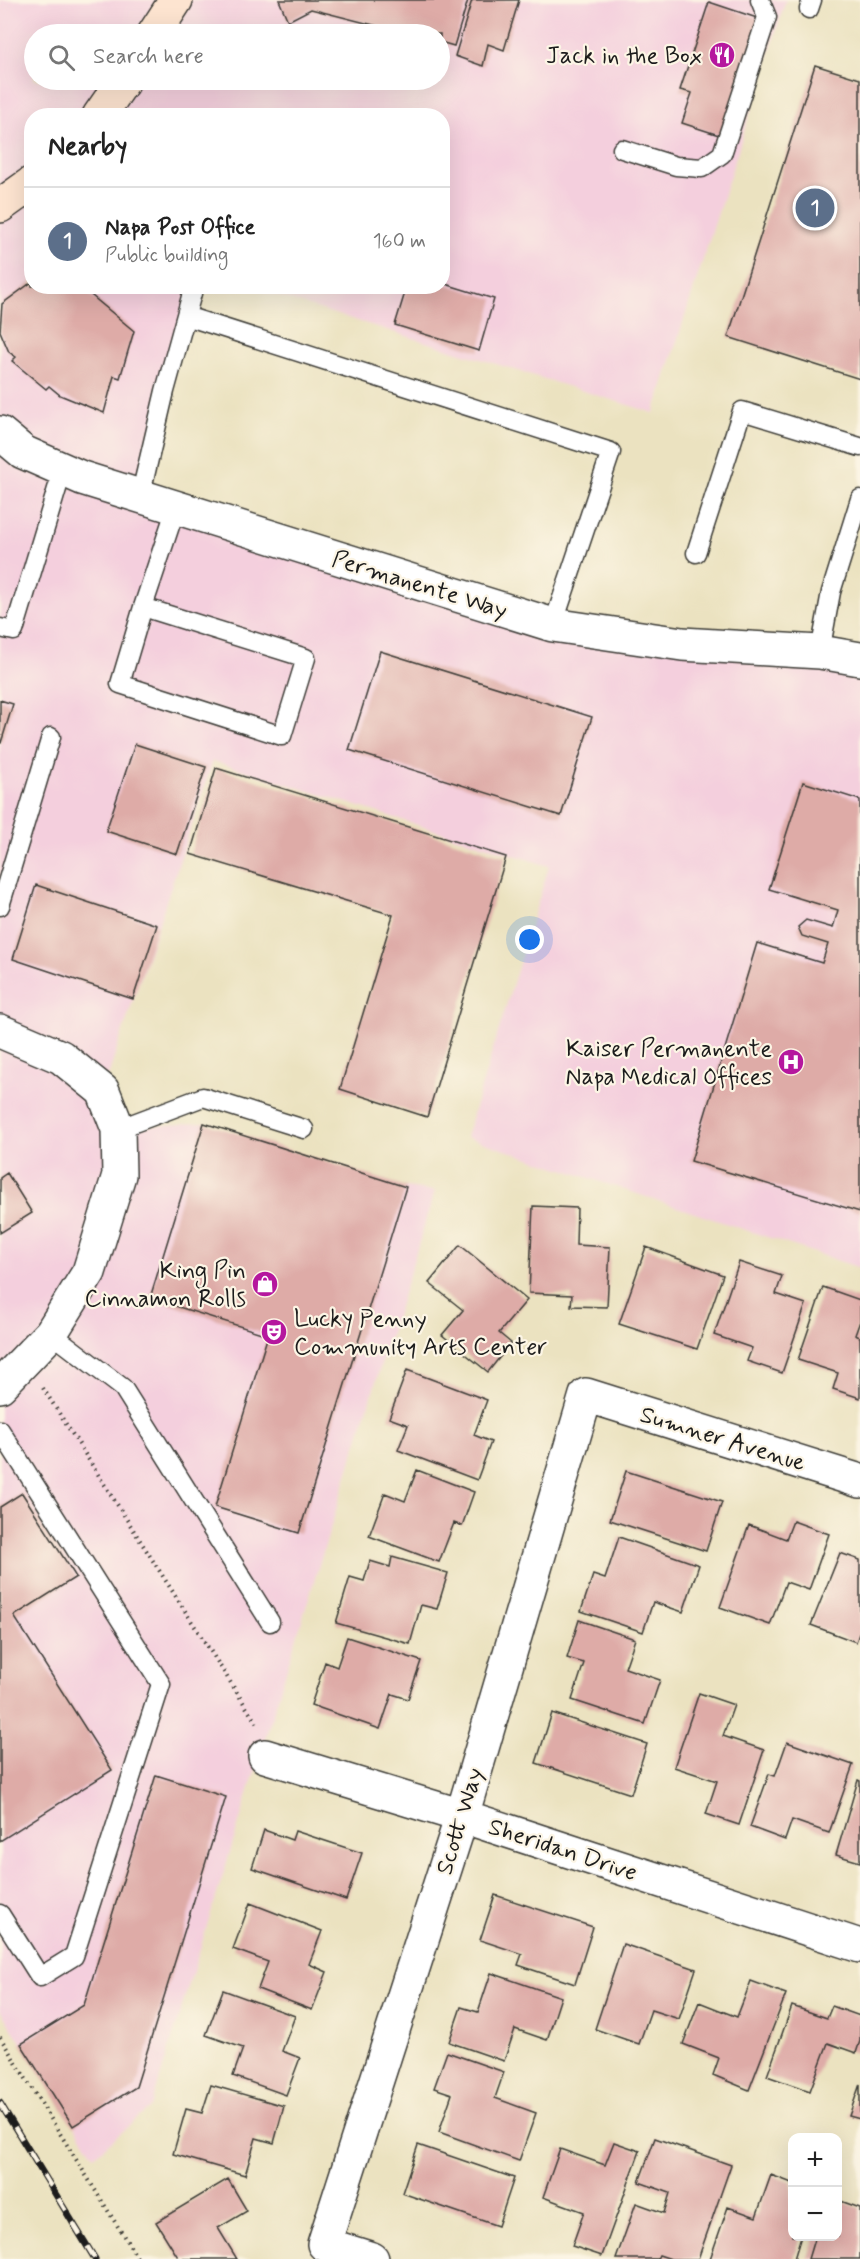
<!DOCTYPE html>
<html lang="en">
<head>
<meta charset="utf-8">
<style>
	:root { --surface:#fff; --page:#f6f6f6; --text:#222; --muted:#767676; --line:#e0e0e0; --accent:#0f766e }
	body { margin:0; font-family:Mynerve,sans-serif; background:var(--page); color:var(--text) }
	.controls { position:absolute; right:18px; bottom:18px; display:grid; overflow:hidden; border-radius:12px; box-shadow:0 6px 24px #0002 }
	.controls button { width:54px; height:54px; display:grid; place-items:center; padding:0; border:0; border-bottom:2px solid var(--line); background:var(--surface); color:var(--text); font:30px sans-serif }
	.you { position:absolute; left:530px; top:940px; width:21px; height:21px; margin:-15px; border:4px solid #fff; border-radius:50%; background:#1a73e8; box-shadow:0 0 0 9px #1a73e833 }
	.badge { display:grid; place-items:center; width:39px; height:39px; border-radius:50%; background:var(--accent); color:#fff; font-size:20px; font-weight:700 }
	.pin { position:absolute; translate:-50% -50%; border:3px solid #fff; box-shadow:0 2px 6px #0006 }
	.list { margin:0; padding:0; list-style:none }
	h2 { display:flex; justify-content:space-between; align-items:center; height:78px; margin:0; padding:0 24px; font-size:26px }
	h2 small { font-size:20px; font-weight:400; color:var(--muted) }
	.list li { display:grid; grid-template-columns:39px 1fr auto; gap:18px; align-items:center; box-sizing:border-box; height:108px; padding:0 24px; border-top:2px solid var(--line) }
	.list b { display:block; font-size:22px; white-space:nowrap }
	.list p { margin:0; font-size:20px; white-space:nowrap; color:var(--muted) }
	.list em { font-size:20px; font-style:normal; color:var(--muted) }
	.icon { flex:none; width:33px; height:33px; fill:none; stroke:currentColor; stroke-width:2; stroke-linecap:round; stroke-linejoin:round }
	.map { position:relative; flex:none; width:860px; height:2259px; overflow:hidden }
	.search { position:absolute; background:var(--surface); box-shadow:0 6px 24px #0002; left:24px; top:24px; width:426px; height:66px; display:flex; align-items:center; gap:15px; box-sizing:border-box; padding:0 21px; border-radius:33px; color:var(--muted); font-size:22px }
	.panel { position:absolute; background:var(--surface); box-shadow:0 6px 24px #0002; left:24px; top:108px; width:426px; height:186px; border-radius:24px }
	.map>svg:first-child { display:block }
</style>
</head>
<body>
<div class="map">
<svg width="860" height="2259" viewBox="0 0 860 2259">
	<rect width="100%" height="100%" fill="#fcf5e5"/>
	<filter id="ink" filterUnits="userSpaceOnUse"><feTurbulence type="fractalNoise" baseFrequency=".0167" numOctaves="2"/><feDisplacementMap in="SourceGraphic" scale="12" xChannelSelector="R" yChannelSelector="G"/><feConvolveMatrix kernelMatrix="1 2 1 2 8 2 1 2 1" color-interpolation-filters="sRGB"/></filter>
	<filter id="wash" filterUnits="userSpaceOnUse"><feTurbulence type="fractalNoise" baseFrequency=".008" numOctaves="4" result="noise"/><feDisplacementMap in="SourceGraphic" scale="24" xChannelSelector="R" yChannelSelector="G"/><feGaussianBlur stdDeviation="1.35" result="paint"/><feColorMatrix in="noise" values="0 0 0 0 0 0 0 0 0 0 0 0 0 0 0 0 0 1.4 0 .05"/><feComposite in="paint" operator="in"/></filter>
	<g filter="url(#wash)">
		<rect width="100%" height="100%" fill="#ebe2c0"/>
		<path fill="#f4cfdd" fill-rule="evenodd" d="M 0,0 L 786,0 L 654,413 L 248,287 L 442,286 L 442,116 L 32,116 L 32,286 L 194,287 L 140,496 L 553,625 L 860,659 L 860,1268 L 466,1137 L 549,866 L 213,761 L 103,1091 L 117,1128 L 204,1123 L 406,1187 L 435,1191 L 151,2107 L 94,2156 L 0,2010 ZM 34,34 L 440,34 L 440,80 L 34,80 Z"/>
		<g id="blocks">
			<path fill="#deaba7" d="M 279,0 L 468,0 L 454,46 L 440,42 L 440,34 L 409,34 L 311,9 L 288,21 Z
				M 472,0 L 519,0 L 504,50 L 488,44 L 483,66 L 455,56 Z
				M 709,2 L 763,20 L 725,137 L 682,123 L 692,93 L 680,90 Z
				M 815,65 L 860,79 L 860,379 L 728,337 Z
				M 32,282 L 32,286 L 80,286 L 134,331 L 120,378 L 114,376 L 104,413 L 60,395 L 49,386 L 46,389 L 12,361 L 16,357 L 9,352 L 0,331 L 2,304 Z
				M 442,283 L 494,299 L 479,351 L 395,325 L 407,286 L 442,286 Z
				M 380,651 L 592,717 L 561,816 L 349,750 Z
				M 0,700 L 13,704 L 1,743 L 0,743 Z
				M 135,744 L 206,767 L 177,854 L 106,831 Z
				M 216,768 L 506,857 L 427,1117 L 340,1089 L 393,915 L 190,854 Z
				M 803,782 L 860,800 L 860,1212 L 691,1161 L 757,943 L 822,963 L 828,944 L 802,936 L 798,927 L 806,920 L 833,928 L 838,910 L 769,889 Z
				M 36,885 L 157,925 L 133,999 L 13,959 Z
				M 204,1123 L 406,1187 L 299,1533 L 215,1507 L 268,1335 L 150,1298 Z
				M 7,1173 L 32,1213 L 0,1233 L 0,1178 Z
				M 533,1206 L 577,1208 L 576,1245 L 610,1247 L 607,1307 L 571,1306 L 572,1295 L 529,1293 Z
				M 460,1245 L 527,1300 L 499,1333 L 511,1343 L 488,1372 L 442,1335 L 463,1310 L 429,1283 Z
				M 646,1247 L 723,1275 L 697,1349 L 619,1324 Z
				M 739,1262 L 782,1276 L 776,1294 L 806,1304 L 782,1373 L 747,1361 L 752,1348 L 714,1335 Z
				M 823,1287 L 860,1300 L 860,1321 L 855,1335 L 860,1337 L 860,1398 L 833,1389 L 838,1373 L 798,1360 Z
				M 407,1370 L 487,1400 L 474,1435 L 491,1442 L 477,1480 L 398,1450 L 408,1425 L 389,1418 Z
				M 417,1470 L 474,1492 L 462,1526 L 454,1523 L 439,1562 L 369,1536 L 385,1493 L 405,1501 Z
				M 626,1471 L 722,1502 L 706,1551 L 610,1520 Z
				M 22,1493 L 76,1577 L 14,1616 L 112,1770 L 0,1841 L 0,1507 Z
				M 793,1521 L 829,1534 L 809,1590 L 786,1582 L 770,1625 L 720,1607 L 749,1525 L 786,1539 Z
				M 619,1537 L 699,1565 L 683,1612 L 653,1602 L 643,1632 L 581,1611 L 593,1575 L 605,1579 Z
				M 840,1553 L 860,1560 L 860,1631 L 856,1642 L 811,1625 Z
				M 392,1557 L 448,1573 L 437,1609 L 421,1605 L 410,1644 L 336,1623 L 350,1577 L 364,1581 L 370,1561 L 390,1567 Z
				M 579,1620 L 635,1639 L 625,1668 L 660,1680 L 645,1724 L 572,1700 L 584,1663 L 567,1658 Z
				M 347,1637 L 421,1661 L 408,1699 L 392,1694 L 380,1729 L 311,1705 L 325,1662 L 337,1667 Z
				M 699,1693 L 734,1705 L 723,1736 L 764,1750 L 739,1825 L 706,1814 L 717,1781 L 674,1767 Z
				M 552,1713 L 647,1744 L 631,1794 L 536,1763 Z
				M 787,1742 L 853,1765 L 829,1833 L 792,1820 L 785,1840 L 750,1827 L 769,1774 L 775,1776 Z
				M 156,1775 L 226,1797 L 136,2087 L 73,2126 L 21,2044 L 84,2005 Z
				M 858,1780 L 860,1781 L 860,1862 L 836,1855 Z
				M 264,1830 L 292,1840 L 295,1831 L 362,1853 L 346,1900 L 252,1868 Z
				M 495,1895 L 593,1927 L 575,1984 L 518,1965 L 522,1954 L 480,1940 Z
				M 250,1903 L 322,1931 L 309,1964 L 327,1972 L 312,2010 L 258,1989 L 268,1962 L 233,1949 Z
				M 623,1944 L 696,1969 L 679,2019 L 651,2010 L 639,2044 L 595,2029 Z
				M 491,1973 L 561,1997 L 547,2040 L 515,2029 L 504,2061 L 449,2042 L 461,2007 L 478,2012 Z
				M 751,1981 L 786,1994 L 749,2090 L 713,2075 L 719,2058 L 683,2044 L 699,2002 L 737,2017 Z
				M 223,1990 L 295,2016 L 282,2051 L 300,2058 L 286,2095 L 233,2076 L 243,2048 L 206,2035 Z
				M 792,2006 L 827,2018 L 832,2006 L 860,2016 L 860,2041 L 856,2053 L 828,2043 L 810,2091 L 767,2076 Z
				M 447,2052 L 504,2072 L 495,2098 L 536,2113 L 519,2161 L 439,2132 L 452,2094 L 434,2088 Z
				M 860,2084 L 860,2119 L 849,2116 Z
				M 211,2085 L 284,2106 L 274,2143 L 256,2138 L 245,2175 L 173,2154 L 186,2109 L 202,2113 Z
				M 655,2138 L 731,2165 L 698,2259 L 671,2259 L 659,2255 L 657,2259 L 616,2259 L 636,2203 L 664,2213 L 670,2193 L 639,2182 Z
				M 614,2142 L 640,2151 L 602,2256 L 572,2246 L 584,2212 L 543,2197 L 560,2149 L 605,2165 Z
				M 418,2145 L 514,2178 L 498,2226 L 402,2193 Z
				M 771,2175 L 792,2183 L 792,2236 L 801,2236 L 794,2259 L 710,2259 L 728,2207 L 756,2217 Z
				M 228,2179 L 247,2211 L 218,2228 L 237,2259 L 179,2259 L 156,2222 Z
				M 838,2200 L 860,2208 L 860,2259 L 808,2259 L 815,2236 L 838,2236 Z"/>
		</g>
	</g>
	<g filter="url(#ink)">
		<use href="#blocks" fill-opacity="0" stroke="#3b3a35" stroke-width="1.5"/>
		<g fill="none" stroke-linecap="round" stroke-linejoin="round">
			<defs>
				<path id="lane" d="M 809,9 L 812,0
					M 622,149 L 676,166 L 702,168 L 722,154 L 767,17 L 760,0
					M 186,316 L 611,452 L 553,625
					M 140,497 L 165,391 L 194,286
					M 696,553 L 742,411 L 860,447
					M 143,607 L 120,684 L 282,736 L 306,658 L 143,607 L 176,508
					M 0,628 L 14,631 L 63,469
					M 820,652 L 831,592 L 860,499
					M 0,906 L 51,737
					M 118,1129 L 203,1097 L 304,1129
					M 51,1333 L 123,1388 L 270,1622
					M 0,1430 L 161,1684 L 74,1956 L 40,1977 L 0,1914"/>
				<path id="street" d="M 0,433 L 23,452 L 82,478 L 553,625 L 682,644 L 820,652 L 860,659
					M 0,1031 L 61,1057 L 103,1091 L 118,1129 L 119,1175 L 89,1272 L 51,1333 L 0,1386
					M 265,1756 L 462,1816 L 860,1946
					M 372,2259 L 324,2244 L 462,1816 L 586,1395 L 860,1481"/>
				<path id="secondary" d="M 154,34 L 176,0
					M 99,116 L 124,80
					M 0,206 L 32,183"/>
			</defs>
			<use href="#lane" stroke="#3b3a35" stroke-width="21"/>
			<use href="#street" stroke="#3b3a35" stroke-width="36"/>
			<use href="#secondary" stroke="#3b3a35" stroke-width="36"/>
			<path stroke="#3b3a35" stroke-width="4" stroke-dasharray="1.5 4.5" stroke-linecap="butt" d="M 43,1388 L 257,1724
				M 0,2037 L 138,2259"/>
			<use href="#lane" stroke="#fff" stroke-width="18"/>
			<use href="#street" stroke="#fff" stroke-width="33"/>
			<use href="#secondary" stroke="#fde4d0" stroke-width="33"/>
			<defs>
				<path id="rail" d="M 0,2103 L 95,2259"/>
			</defs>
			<use href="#rail" stroke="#1c1c1c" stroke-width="7"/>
			<use href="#rail" stroke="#fcf5e5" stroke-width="4.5" stroke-dasharray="14" stroke-linecap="butt"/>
		</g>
	</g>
	<defs>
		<symbol id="restaurant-disc" viewBox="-11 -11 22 22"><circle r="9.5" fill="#b5179e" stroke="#fcf5e5"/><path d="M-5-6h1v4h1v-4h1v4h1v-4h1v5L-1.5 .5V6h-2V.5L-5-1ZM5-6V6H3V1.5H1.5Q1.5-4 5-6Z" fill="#fff"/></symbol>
		<symbol id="hospital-disc" viewBox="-11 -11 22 22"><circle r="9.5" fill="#b5179e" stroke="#fcf5e5"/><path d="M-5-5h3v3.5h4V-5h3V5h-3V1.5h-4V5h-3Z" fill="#fff"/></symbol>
		<symbol id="shop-disc" viewBox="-11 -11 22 22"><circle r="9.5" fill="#b5179e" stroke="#fcf5e5"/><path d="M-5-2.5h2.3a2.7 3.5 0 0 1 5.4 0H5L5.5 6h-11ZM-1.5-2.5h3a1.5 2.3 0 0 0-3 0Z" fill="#fff"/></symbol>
		<symbol id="theatre-disc" viewBox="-11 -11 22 22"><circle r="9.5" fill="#b5179e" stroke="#fcf5e5"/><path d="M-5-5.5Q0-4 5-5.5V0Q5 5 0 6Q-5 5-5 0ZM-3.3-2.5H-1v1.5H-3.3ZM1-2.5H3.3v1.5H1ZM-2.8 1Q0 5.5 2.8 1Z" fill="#fff"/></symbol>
	</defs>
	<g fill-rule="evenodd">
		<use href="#restaurant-disc" x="707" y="40" width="30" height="30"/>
		<use href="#hospital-disc" x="776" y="1047" width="30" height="30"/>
		<use href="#shop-disc" x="250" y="1269" width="30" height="30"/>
		<use href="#theatre-disc" x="259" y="1317" width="30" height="30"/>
	</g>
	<g text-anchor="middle" stroke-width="4.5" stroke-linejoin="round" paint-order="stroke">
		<g font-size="24" fill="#1c1c1c" stroke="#fcf5e5" text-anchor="end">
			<text x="702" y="63">Jack in the Box</text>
			<text x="772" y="1056">Kaiser Permanente<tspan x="772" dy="28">Napa Medical Offices</tspan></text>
			<text x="246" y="1278">King Pin<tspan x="246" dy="28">Cinnamon Rolls</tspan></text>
			<text x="294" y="1326" text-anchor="start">Lucky Penny<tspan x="294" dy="28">Community Arts Center</tspan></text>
		</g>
		<g font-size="24" fill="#1c1c1c" stroke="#fcf5e5">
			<text transform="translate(420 584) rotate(17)" y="8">Permanente Way</text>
			<text transform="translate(723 1438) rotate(17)" y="8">Sumner Avenue</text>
			<text transform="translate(459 1821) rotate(-73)" y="8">Scott Way</text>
			<text transform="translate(563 1849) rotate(18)" y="8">Sheridan Drive</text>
		</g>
	</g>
</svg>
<div class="controls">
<button>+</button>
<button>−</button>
</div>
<div class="you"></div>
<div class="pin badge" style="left:815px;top:208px;background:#5c6f8a">1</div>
<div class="search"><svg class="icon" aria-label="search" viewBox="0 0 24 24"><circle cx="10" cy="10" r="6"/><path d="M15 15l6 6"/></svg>Search here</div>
<section class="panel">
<h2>Nearby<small></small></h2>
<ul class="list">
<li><span class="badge" style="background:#5c6f8a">1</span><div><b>Napa Post Office</b><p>Public building</p></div><em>160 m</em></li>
</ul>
</section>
</div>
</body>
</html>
